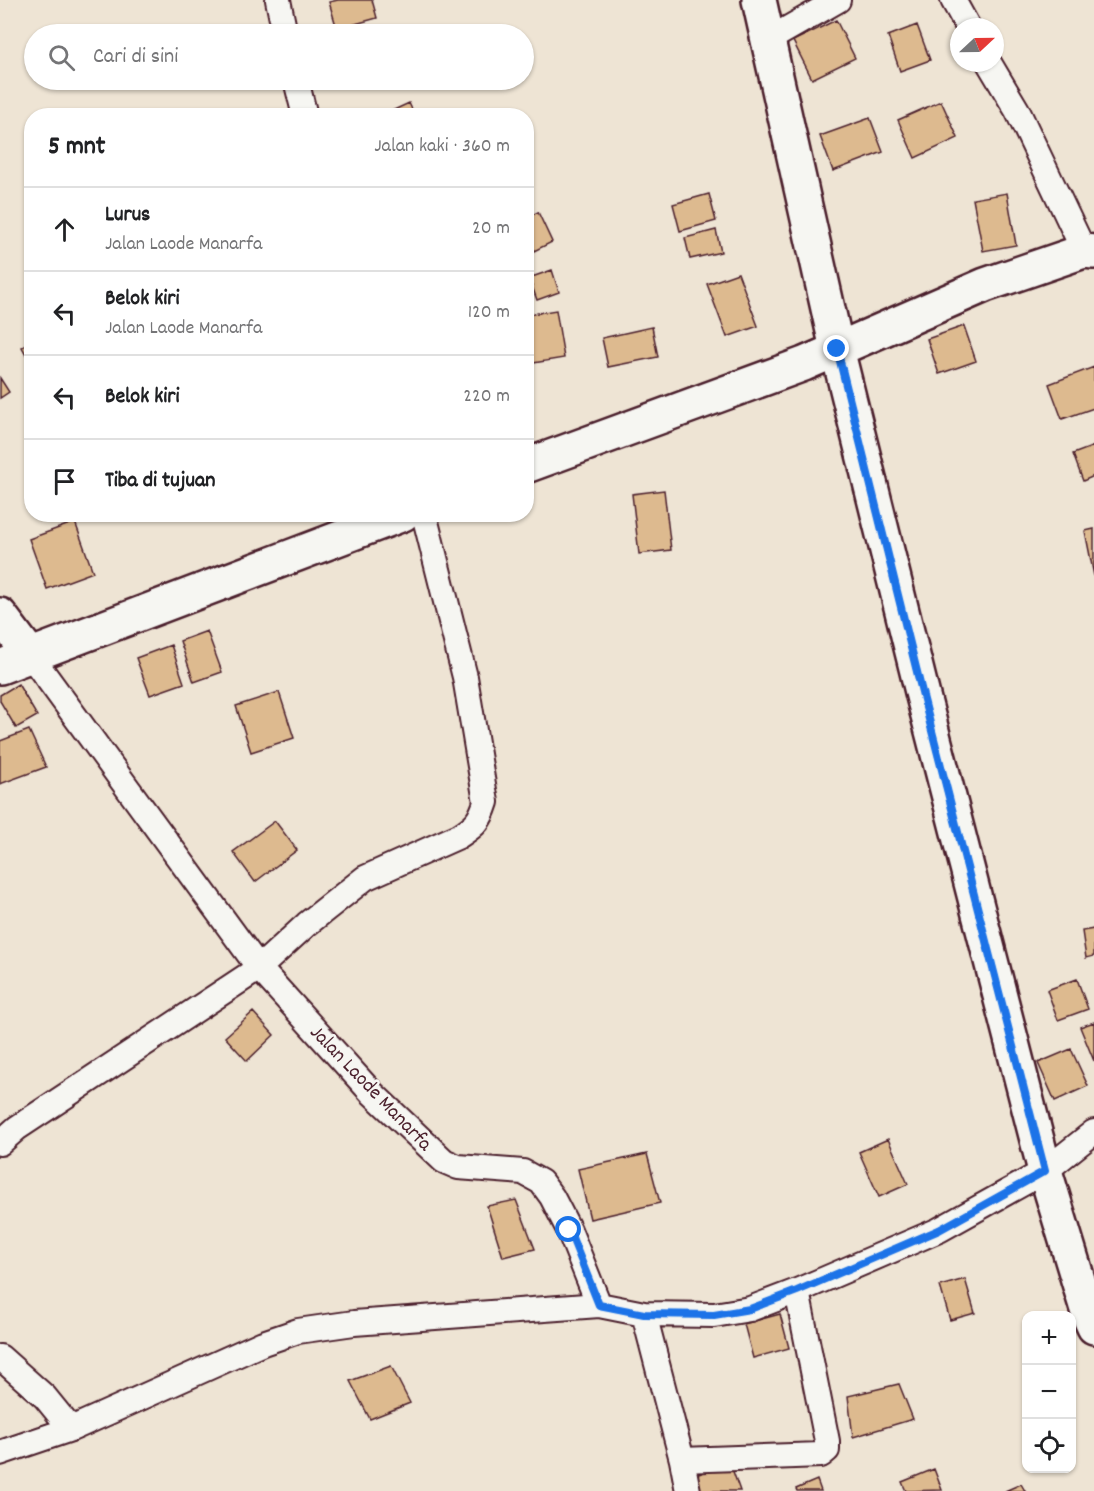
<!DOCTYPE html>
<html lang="id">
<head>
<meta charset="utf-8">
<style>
	:root { --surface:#fff; --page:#f6f6f6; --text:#202124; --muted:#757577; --line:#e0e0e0 }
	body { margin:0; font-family:Dekko,sans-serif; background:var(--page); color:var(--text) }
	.controls { position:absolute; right:18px; bottom:18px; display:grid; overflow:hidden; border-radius:12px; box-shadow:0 2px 4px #0004 }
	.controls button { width:54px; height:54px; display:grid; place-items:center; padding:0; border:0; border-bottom:2px solid var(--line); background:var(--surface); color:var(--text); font:30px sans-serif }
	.compass { position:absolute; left:950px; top:18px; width:54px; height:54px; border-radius:50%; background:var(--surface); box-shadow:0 2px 4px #0004; rotate:68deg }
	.stop { position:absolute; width:18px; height:18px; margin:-14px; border:4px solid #1a73e8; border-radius:50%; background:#fff }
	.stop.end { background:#1a73e8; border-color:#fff; box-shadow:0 2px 6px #0008 }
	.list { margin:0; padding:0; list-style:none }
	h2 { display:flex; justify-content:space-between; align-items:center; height:78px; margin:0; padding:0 24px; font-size:26px }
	h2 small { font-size:20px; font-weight:400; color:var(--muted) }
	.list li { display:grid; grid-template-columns:39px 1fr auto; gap:18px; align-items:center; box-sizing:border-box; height:84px; padding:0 24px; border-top:2px solid var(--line) }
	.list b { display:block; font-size:22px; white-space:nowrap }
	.list p { margin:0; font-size:20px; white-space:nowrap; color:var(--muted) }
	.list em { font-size:20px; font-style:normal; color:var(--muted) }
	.icon { flex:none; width:33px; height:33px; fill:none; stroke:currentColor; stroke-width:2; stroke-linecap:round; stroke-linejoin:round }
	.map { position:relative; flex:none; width:1094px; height:1491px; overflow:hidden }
	.search { position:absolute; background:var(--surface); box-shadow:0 2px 4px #0004; left:24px; top:24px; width:510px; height:66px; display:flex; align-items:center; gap:15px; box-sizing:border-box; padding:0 21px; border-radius:33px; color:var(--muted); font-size:22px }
	.panel { position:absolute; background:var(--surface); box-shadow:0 2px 4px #0004; left:24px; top:108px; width:510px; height:414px; border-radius:24px }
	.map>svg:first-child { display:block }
</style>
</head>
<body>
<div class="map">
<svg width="1094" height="1491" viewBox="0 0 1094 1491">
	<rect width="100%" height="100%" fill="#eee4d4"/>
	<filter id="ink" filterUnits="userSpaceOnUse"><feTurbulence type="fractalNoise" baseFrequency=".0167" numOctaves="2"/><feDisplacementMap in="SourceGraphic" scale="12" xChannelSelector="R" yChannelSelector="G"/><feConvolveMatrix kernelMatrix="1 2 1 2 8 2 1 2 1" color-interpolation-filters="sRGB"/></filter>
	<g filter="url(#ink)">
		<path fill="#ddba8f" stroke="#4a1f2b" stroke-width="1.5" d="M 338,0 L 372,0 L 377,18 L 337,29 L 329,2 Z
			M 836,20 L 855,58 L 812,79 L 793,41 Z
			M 917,25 L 930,60 L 900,71 L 888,36 Z
			M 941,101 L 958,138 L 915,158 L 898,120 Z
			M 409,103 L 415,116 L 381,116 Z
			M 870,118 L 883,152 L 833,171 L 820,136 Z
			M 1007,193 L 1016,245 L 983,251 L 973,199 Z
			M 709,194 L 716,221 L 680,231 L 673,204 Z
			M 538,212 L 552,242 L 526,255 L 526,218 Z
			M 716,230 L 721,252 L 690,259 L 685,238 Z
			M 552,270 L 559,292 L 537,300 L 529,278 Z
			M 738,273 L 758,326 L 727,337 L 707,284 Z
			M 556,310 L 564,358 L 527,364 L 526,315 Z
			M 964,326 L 976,361 L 939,374 L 927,339 Z
			M 652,327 L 658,357 L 608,367 L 602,338 Z
			M 32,342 L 32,365 L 22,347 Z
			M 1094,367 L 1094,408 L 1062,419 L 1049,384 Z
			M 0,378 L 9,392 L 0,398 Z
			M 1094,446 L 1094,476 L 1083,481 L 1073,454 Z
			M 664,490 L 671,550 L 639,554 L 632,494 Z
			M 75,522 L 93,572 L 47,589 L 29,539 Z
			M 1094,529 L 1094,576 L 1085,531 Z
			M 207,631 L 222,672 L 194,682 L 180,641 Z
			M 171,645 L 184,683 L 150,695 L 136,658 Z
			M 18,684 L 37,716 L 16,728 L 0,701 L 0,695 Z
			M 279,692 L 294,738 L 251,752 L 236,706 Z
			M 29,730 L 46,767 L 0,784 L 0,741 Z
			M 275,821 L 297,850 L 255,882 L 233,852 Z
			M 1094,929 L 1094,956 L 1086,958 L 1082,931 Z
			M 1077,979 L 1088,1009 L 1058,1020 L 1047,990 Z
			M 253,1012 L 274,1035 L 247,1061 L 225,1037 Z
			M 1094,1022 L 1094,1061 L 1080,1027 Z
			M 1071,1049 L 1088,1086 L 1055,1101 L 1038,1063 Z
			M 888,1139 L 908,1184 L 879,1197 L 859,1152 Z
			M 647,1154 L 660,1203 L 590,1219 L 578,1169 Z
			M 516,1200 L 535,1249 L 503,1257 L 487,1206 Z
			M 965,1279 L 975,1313 L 950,1320 L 940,1286 Z
			M 780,1314 L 789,1348 L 753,1358 L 744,1324 Z
			M 391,1366 L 410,1403 L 370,1419 L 350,1381 Z
			M 899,1384 L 913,1419 L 853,1437 L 848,1396 Z
			M 730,1463 L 740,1491 L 698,1491 L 693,1476 Z
			M 934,1469 L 942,1490 L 906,1491 L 902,1482 Z
			M 817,1480 L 821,1491 L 797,1491 L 796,1489 Z
			M 1021,1484 L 1025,1491 L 1005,1491 Z"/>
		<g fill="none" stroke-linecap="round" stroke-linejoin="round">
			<defs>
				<path id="street" d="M 278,0 L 285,34
					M 953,0 L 968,27
					M 768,40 L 838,0
					M 989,63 L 1017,110 L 1084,251
					M 296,80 L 305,116
					M 31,656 L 259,968 L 371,1092 L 444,1161 L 458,1167 L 523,1172 L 541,1182 L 552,1197 L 569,1230 L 599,1305 L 644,1314 L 714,1315 L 750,1309 L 797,1291 L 939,1230 L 1045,1171 L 1094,1132
					M 0,1143 L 17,1128 L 259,968 L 307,924 L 365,878 L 459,836 C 476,825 480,821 486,802 L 465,677 L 424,514
					M 644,1314 L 682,1460 L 821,1455 L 827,1450 L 827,1441 L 797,1291
					M 0,1357 L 45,1397 L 71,1429 L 0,1453
					M 71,1429 L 263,1343 L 298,1331 L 354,1323 L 599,1305
					M 682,1460 L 688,1491"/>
				<path id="secondary" d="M 759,0 L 837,349 L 923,696 L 1045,1171 L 1089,1316 L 1094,1327
					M 526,466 L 804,364 L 985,285 L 1084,251 L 1094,252
					M 0,615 L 31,656
					M 0,667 L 403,514"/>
			</defs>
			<use href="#street" stroke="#4a1f2b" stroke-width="28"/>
			<use href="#secondary" stroke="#4a1f2b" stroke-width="38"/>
			<use href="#street" stroke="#f6f6f2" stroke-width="24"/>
			<use href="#secondary" stroke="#f6f6f2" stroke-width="33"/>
		</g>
	</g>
	<g fill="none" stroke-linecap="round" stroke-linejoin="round" filter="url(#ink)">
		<path stroke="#1a73e8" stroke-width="8" d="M 569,1230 L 599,1305 L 644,1314 L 714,1315 L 750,1309 L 797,1291 L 939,1230 L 1045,1171 L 923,696 L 837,349"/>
	</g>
	<g text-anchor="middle" stroke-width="5" stroke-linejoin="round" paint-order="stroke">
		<g font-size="21" fill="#4a1f2b" stroke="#f6f6f2">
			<text transform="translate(372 1087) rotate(46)" y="7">Jalan Laode Manarfa</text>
		</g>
	</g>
</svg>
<div class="controls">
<button>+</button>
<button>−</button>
<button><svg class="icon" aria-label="locate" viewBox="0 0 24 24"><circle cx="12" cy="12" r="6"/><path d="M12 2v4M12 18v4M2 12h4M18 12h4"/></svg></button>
</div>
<svg class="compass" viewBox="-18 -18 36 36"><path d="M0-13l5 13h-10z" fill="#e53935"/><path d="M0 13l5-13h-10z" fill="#757577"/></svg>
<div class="stop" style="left:569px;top:1230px"></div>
<div class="stop end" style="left:837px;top:349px"></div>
<div class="search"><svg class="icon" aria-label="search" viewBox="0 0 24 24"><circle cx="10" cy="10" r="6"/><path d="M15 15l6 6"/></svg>Cari di sini</div>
<section class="panel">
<h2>5 mnt<small>Jalan kaki · 360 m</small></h2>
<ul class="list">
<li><svg class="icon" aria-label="ahead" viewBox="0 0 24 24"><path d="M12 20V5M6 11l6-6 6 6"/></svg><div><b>Lurus</b><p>Jalan Laode Manarfa</p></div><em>20 m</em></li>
<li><svg class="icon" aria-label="left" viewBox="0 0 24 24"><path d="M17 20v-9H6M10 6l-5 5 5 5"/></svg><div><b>Belok kiri</b><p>Jalan Laode Manarfa</p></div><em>120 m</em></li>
<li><svg class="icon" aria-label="left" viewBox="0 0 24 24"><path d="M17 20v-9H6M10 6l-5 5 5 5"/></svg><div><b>Belok kiri</b></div><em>220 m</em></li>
<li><svg class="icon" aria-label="arrive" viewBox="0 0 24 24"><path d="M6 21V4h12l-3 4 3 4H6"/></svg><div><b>Tiba di tujuan</b></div></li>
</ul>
</section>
</div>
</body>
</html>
